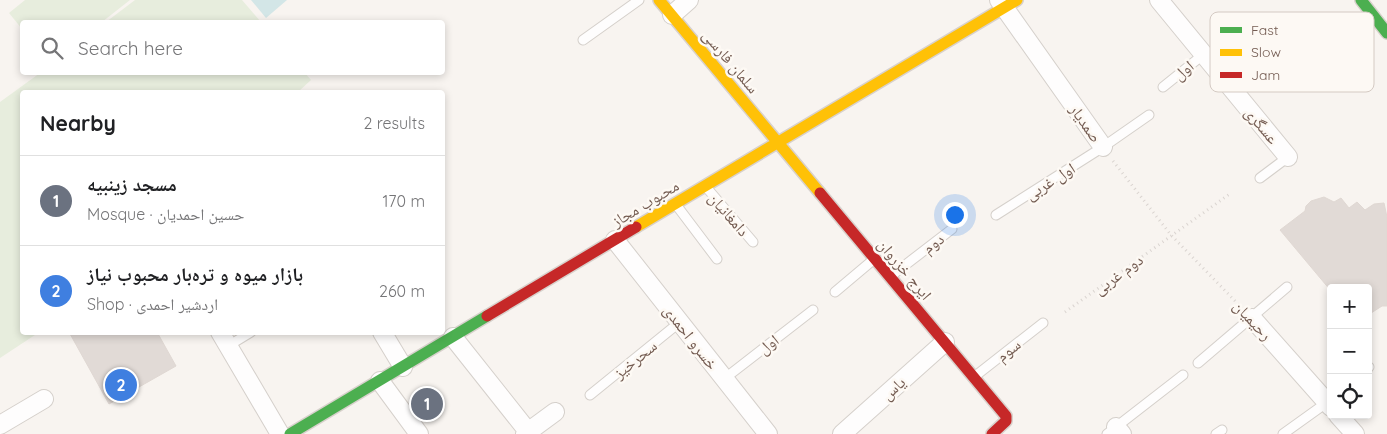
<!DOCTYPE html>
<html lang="en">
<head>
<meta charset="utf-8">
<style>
	:root { --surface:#fff; --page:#f6f6f6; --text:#202124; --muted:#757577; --line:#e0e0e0; --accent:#1a73e8 }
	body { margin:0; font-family:Quicksand,"Noto Naskh Arabic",sans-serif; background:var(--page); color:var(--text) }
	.controls { position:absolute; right:15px; bottom:15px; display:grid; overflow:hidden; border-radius:5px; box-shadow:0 2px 8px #0003 }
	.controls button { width:45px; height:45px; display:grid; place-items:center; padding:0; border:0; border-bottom:1px solid var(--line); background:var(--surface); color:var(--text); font:25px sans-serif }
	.you { position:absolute; left:954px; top:214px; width:18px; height:18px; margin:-12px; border:4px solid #fff; border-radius:50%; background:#1a73e8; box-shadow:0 0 0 8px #1a73e833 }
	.badge { display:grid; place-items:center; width:32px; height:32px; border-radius:50%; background:var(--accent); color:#fff; font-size:16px; font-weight:700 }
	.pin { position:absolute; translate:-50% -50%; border:2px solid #fff; box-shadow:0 1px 5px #0006 }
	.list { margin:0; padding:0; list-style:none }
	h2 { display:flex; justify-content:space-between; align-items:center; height:65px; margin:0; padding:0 20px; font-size:21px }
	h2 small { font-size:16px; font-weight:400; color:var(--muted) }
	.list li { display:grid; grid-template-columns:32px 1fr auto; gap:15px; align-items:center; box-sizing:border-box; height:90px; padding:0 20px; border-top:1px solid var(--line) }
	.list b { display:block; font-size:19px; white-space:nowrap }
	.list p { margin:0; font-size:16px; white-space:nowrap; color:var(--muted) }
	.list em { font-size:16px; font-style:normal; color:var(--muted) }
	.icon { flex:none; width:28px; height:28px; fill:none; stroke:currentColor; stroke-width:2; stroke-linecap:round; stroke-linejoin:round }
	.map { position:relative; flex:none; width:1387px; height:434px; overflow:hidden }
	.search { position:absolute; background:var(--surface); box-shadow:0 2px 8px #0003; left:20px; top:20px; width:425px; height:55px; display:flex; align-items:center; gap:12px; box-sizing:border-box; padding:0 18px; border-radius:5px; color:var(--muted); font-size:19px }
	.panel { position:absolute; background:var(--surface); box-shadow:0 2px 8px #0003; left:20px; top:90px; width:425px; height:245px; border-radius:5px }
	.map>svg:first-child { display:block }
</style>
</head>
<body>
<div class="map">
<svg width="1387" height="434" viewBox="0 0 1387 434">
	<rect width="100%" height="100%" fill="#f8f4f0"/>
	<path fill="#e7eddd" d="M 25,0 L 130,0 L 102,22 L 22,22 L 22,29 L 9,13 Z
		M 135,0 L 242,0 L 261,22 L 106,22 Z
		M 305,73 L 311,80 L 298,92 L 22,92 L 22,332 L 38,333 L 0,358 L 0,102 L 40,73 Z"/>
	<path fill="#d3e6e7" d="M 251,0 L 287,0 L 266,18 Z"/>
	<path fill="#e1dad6" stroke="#e0d8d3" d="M 1324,197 L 1334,202 L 1341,198 L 1349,208 L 1357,202 L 1365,210 L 1374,204 L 1384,203 L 1387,217 L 1387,306 L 1382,306 L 1368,315 L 1368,288 L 1331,288 L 1331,291 L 1280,230 L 1305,211 L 1306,206 L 1311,201 Z
		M 69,332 L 157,332 L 176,366 L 109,404 Z"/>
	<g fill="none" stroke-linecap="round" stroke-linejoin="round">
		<defs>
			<path id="lane" d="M 583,40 L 639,0
				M 1163,87 L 1204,54
				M 1260,178 L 1288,157
				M 706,187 L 753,242
				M 677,206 L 717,259
				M 996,215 L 1103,147 L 1149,115
				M 891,276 L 952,229
				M 835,292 L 873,260
				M 228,346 L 251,332
				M 1198,363 L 1287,287
				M 1368,368 L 1369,367
				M 974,377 L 1043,323
				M 724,379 L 813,310
				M 590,395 L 680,322
				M 1107,434 L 1183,375
				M 1216,434 L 1222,430
				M 1283,434 L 1329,401"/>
			<path id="street" d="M 999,0 L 1103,147
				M 1159,0 L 1288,157
				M 672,15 L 689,0
				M 615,240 L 768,434
				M 1252,318 L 1331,407
				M 220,332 L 280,434
				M 382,332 L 403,367
				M 453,337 L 530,434
				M 380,381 L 419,434
				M 1338,415 L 1355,434
				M 0,425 L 44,399
				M 1116,427 L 1122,434
				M 525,434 L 555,412
				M 842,434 L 945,342"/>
			<path id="fast" d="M 1361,0 L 1387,33
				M 290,434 L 487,316"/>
			<path id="slow" d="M 659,0 L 820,193
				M 636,227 L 1017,0"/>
			<path id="jam" d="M 820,193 L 1006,416 L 1006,421 L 992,434
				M 487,316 L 636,227"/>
		</defs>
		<use href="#lane" stroke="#d5d0cb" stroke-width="11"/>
		<use href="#street" stroke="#d5d0cb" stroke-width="20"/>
		<use href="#fast" stroke="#d8d1cc" stroke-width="14"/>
		<use href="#slow" stroke="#d8d1cc" stroke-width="14"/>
		<use href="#jam" stroke="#d8d1cc" stroke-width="14"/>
		<path stroke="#dad4d0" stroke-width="3" stroke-dasharray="1 4" stroke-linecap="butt" d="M 1113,161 L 1171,235 L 1239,305
			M 1065,312 L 1231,193"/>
		<use href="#lane" stroke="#fefdfd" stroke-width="9"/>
		<use href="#street" stroke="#fefdfd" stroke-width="18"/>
		<use href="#fast" stroke="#4caf50" stroke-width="11"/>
		<use href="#slow" stroke="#ffc107" stroke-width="11"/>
		<use href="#jam" stroke="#c62828" stroke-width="11"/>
	</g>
	<g text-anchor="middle" stroke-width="5" stroke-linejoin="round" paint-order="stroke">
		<g font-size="16" fill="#745c52" stroke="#fdf9f4">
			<text transform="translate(731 61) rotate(50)" y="6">سلمان فارسی</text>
			<text transform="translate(1183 70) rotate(-39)" y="6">اول</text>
			<text transform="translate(1086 123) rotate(55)" y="6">صمدیار</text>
			<text transform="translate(1262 125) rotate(50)" y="6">عسگری</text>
			<text transform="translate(1050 181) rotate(-32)" y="6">اول غربی</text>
			<text transform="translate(645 203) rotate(-31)" y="6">محبوب مجاز</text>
			<text transform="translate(729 214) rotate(49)" y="6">دامغانیان</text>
			<text transform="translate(933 243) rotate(-37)" y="6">دوم</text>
			<text transform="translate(905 269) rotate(50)" y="6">ایرج خزروان</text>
			<text transform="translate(1118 274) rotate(-36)" y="6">دوم غربی</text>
			<text transform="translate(1253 320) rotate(47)" y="6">رحیمیان</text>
			<text transform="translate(691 337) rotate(52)" y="6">خسرو احمدی</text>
			<text transform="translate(768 344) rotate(-38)" y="6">اول</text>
			<text transform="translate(1008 350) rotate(-39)" y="6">سوم</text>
			<text transform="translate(635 359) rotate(-39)" y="6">سحرخیز</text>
			<text transform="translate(893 388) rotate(-42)" y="6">یاس</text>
		</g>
	</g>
	<rect x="1210" y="12" width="164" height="80" rx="8" fill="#fdf9f4" stroke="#d4cac3" stroke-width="1"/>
	<rect x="1220" y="27" width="22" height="6" fill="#4caf50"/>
	<rect x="1220" y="49" width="22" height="7" fill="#ffc107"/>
	<rect x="1220" y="72" width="22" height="6" fill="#c62828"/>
	<g font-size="14" fill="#745c52">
		<text x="1251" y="35">Fast</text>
		<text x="1251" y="57">Slow</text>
		<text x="1251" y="80">Jam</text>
	</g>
</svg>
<div class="controls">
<button>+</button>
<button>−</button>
<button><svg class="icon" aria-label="locate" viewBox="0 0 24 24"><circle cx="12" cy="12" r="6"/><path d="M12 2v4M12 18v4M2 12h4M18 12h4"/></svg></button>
</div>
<div class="you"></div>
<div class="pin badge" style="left:427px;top:404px;background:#6b7280">1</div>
<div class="pin badge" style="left:121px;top:385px;background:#3f7fe0">2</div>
<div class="search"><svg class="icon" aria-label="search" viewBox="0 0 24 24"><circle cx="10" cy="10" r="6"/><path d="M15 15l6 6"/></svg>Search here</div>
<section class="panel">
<h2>Nearby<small>2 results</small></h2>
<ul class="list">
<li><span class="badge" style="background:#6b7280">1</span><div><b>مسجد زینبیه</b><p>Mosque · حسین احمدیان</p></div><em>170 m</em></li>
<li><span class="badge" style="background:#3f7fe0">2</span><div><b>بازار میوه و تره‌بار محبوب نیاز</b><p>Shop · اردشیر احمدی</p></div><em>260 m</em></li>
</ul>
</section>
</div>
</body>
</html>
